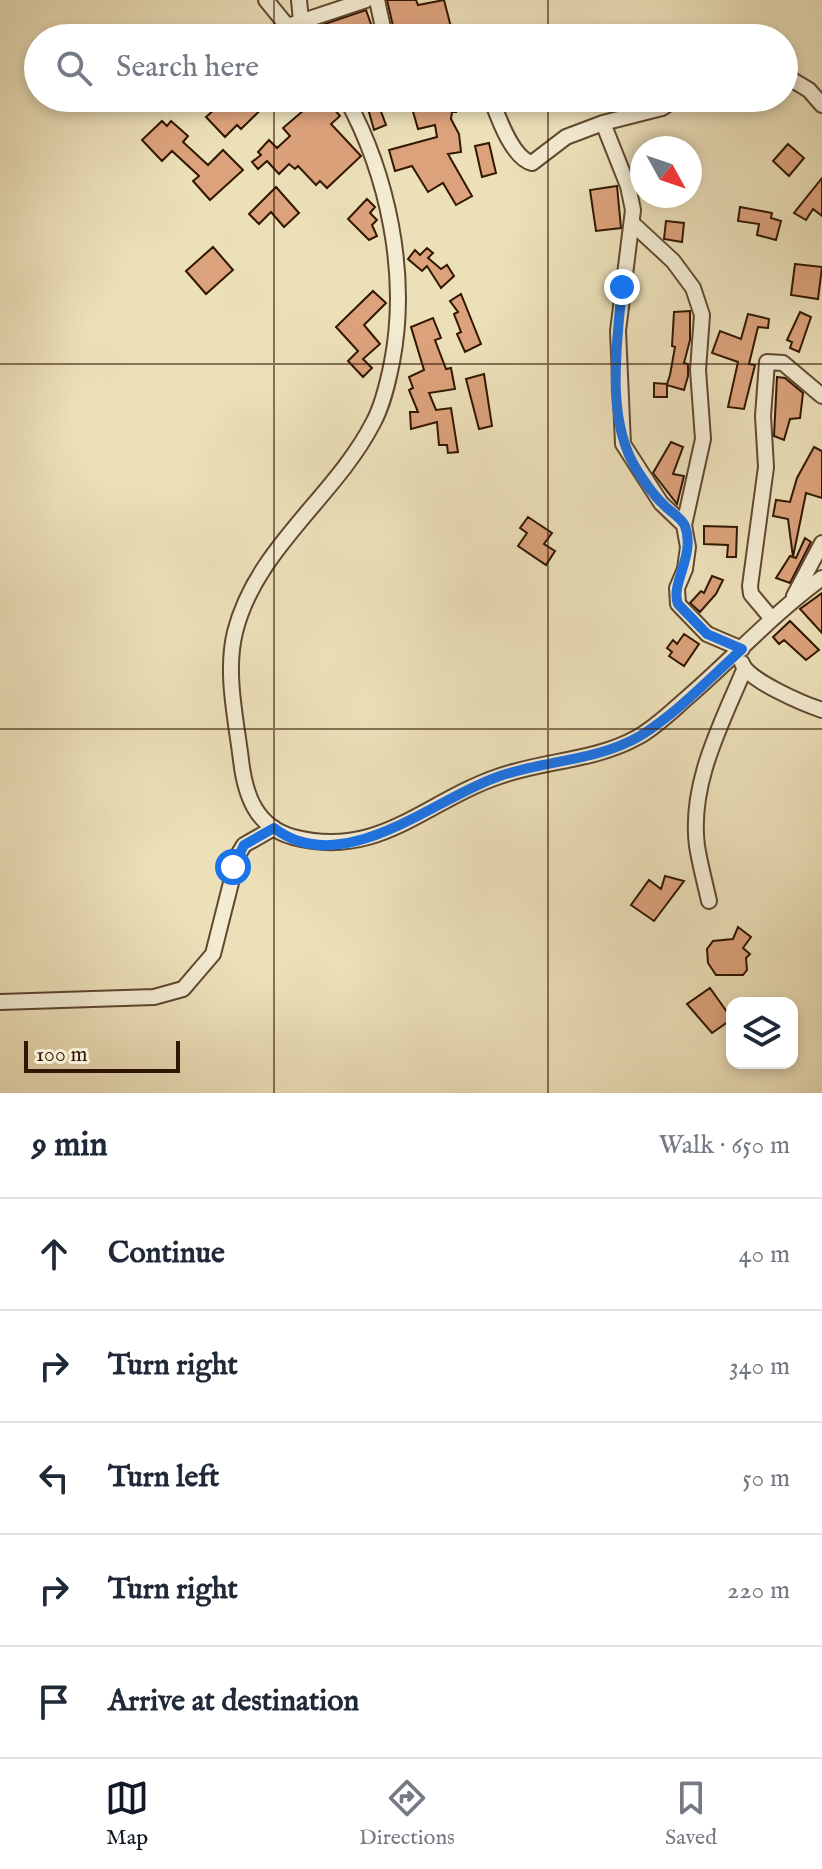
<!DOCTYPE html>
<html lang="en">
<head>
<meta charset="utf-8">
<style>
	:root { --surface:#fff; --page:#f2f2f3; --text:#1f2937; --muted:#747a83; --line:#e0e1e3; --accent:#111827 }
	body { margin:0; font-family:"IM FELL English",serif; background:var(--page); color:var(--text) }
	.controls { position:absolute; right:24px; bottom:24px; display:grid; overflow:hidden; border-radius:16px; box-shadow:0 4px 12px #0003 }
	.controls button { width:72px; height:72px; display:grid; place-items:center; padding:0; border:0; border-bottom:2px solid var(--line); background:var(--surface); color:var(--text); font:40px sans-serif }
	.compass { position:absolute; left:630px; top:136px; width:72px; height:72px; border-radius:50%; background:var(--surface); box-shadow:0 4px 12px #0003; rotate:130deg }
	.scale { position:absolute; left:24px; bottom:20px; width:156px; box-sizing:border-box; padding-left:8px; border:4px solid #311601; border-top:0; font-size:22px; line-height:28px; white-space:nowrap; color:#311601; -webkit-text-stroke:6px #f3ebd2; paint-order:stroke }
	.stop { position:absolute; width:24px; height:24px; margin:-18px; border:6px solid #1a73e8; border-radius:50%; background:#fff }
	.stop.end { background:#1a73e8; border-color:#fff; box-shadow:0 2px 8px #0008 }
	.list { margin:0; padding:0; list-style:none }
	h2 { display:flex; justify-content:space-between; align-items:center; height:104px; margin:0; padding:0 32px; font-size:34px }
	h2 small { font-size:26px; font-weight:400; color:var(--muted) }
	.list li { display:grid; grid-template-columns:52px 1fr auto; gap:24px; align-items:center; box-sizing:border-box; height:112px; padding:0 32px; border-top:2px solid var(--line) }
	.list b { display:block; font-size:30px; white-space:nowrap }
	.list em { font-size:26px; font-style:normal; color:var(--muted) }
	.icon { flex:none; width:44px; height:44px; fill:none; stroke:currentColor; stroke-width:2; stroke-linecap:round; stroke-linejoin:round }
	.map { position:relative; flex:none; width:822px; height:1093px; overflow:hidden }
	.search { position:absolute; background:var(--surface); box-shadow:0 4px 12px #0003; left:24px; right:24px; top:24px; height:88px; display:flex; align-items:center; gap:20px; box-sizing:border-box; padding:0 28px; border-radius:44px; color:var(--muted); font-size:30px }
	.sheet { height:664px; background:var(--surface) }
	nav { display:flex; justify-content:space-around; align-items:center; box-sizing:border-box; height:112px; border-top:2px solid var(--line); background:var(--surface); font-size:22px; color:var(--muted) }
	nav a { display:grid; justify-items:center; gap:4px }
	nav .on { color:var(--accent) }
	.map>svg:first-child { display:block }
</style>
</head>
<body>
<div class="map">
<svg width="822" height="1093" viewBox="0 0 822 1093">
	<rect width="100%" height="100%" fill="#ece0b9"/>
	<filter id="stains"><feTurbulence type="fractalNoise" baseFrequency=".0025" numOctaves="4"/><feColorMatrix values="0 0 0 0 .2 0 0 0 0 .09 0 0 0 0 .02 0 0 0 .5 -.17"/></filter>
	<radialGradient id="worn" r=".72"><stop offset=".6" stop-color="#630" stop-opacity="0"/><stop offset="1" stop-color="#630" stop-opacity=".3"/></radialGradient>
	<path fill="#dca27c" stroke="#311601" stroke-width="2" d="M 387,0 L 416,0 L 418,5 L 444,0 L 452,31 L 429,38 L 389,38 L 393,26 Z
		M 366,10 L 372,27 L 368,38 L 347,38 L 346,32 L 307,38 L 304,31 Z
		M 227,98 L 273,98 L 241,129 L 237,125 L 225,137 L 206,117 Z
		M 318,98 L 325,98 L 340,116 L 331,124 L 361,156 L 327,188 L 320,181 L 316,185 L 298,166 L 295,169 L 289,164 L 279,174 L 267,161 L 258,169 L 252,162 L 261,155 L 258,152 L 269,140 L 277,148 L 290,136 L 283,128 Z
		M 365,98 L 376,98 L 386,125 L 374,130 Z
		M 416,98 L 438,98 L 430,102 L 455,100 L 456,112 L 452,112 L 451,119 L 459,134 L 461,152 L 448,154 L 472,196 L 456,205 L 443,183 L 428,192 L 412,166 L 395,171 L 389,150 L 437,137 L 435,125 L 418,129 L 410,101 Z
		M 162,121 L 167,126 L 171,121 L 188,136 L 183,142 L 208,165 L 223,150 L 243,170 L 210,200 L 193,181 L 199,176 L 172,151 L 162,161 L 142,140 Z
		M 489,143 L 496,173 L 482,177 L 475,146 Z
		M 788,144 L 804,158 L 789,176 L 773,161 Z
		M 822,178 L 822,216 L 813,209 L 806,220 L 794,213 Z
		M 617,186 L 621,228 L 596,231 L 590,190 Z
		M 276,187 L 299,213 L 284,227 L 271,212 L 259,224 L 249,214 Z
		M 367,199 L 375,207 L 370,213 L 377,220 L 372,225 L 377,236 L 369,240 L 348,219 Z
		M 740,207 L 772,213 L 771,218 L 781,221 L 776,240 L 757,235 L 759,224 L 738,221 Z
		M 666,221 L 684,223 L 682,242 L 664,239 Z
		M 213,247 L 233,270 L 206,294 L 186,271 Z
		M 427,248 L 433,253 L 428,258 L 441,269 L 447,265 L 454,276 L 441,288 L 427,266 L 422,271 L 408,259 L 415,250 L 420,255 Z
		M 795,264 L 822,267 L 818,299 L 791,295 Z
		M 373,291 L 386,303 L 364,325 L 380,344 L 363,359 L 372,368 L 363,377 L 348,361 L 358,351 L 336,327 Z
		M 461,294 L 481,344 L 465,352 L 457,334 L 461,332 L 454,314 L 458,312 L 450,301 Z
		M 690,311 L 690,340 L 684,363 L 688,364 L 688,376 L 684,390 L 667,385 L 667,397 L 654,397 L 654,383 L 667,384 L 670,375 L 675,347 L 672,346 L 674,312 Z
		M 800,312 L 811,317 L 799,352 L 790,348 L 792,342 L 787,340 Z
		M 748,314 L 769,319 L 768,328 L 758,327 L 749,364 L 755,365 L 744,409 L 728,407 L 738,362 L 712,353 L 720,331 L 741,339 Z
		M 433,318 L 441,338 L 435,340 L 446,369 L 451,368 L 455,389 L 429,393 L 436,410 L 451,408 L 458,452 L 448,453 L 447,445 L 439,445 L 437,422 L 411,429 L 410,412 L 418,412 L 409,390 L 413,388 L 409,377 L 424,370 L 411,327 Z
		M 484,374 L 492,426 L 479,429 L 466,379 Z
		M 777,377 L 785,378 L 803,393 L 800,418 L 790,419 L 784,440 L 774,436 Z
		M 671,442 L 683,447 L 673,474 L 684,476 L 677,504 L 653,473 Z
		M 814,447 L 822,451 L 822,498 L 806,493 L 793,557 L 788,519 L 773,516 L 776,500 L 790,502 L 797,478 Z
		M 528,517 L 552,533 L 544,544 L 555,551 L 546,565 L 518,546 L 527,533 L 520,528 Z
		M 704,526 L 737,527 L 736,557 L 727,557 L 728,545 L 704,544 Z
		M 805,538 L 811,542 L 790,583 L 776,578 L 790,556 L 796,558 Z
		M 712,576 L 723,580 L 716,594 L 700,612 L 690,603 L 701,591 L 704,593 Z
		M 822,593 L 822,633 L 800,609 Z
		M 790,621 L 819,650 L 806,660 L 784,640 L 779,644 L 773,637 Z
		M 684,634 L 699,644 L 684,666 L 669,656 L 672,652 L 667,648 L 673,640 L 677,644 Z
		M 665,876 L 684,881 L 654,921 L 631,905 L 649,880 L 661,889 Z
		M 738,927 L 751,937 L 743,948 L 750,954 L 746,958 L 747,970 L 743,975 L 716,975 L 708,963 L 707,949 L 713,941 L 733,939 Z
		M 710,988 L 732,1019 L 712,1033 L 687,1004 Z"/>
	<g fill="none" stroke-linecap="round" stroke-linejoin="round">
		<defs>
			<path id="minor" d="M 266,0 L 297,38
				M 299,0 L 301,21
				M 377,0 L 383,28 L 378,38
				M 288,26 L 366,0
				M 784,75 L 809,90 L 822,105
				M 346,98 C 388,175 409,274 392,362 C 388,382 383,405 373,423 C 335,497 256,548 235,632 C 225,673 236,719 241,760 C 245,795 256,827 293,837 C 379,860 425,801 500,776 C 546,760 595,761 638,737 C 656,727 672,711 688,697 C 733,658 774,613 822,578
				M 491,98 C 498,117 512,158 532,163 L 566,137 L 603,123 L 662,108 L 677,98
				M 603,123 L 628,186 L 633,210 L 618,331 L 623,444 L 661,503 L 684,525 L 688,547 L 685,569 L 677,588 L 678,604 L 707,634 L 742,649
				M 633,224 L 673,261 L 693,288 L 702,315 L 698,370 L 703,439 L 684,525
				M 794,596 L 822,543
				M 772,619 L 751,594 L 750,586 L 766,467 L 763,416 L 767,362 L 783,363 L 822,396
				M 742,663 C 747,680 804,704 822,710
				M 709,901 C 705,883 700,865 697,846 C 689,784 721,725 744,670
				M 0,1002 L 154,997 L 183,989 L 213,954 L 238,855 L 244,845 L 274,828"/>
		</defs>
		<use href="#minor" stroke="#60482f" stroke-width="18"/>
		<use href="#minor" stroke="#f3ebd2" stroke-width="14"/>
	</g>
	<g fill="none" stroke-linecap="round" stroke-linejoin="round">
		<path stroke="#1a73e8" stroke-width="10" d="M 233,867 L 244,845 L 274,828 C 343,881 436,797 500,776 C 546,760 597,761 640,736 C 677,713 710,678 742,649 L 707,634 L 678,604 C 670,584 696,555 685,526 C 681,517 669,511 663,504 C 653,495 644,481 637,470 C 605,420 617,344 622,287"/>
	</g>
	<path fill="none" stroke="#311601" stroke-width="2" stroke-opacity="0.55" d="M 274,0 L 274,38M 548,0 L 548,38M 274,98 L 274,1093M 548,98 L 548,1093M 0,364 L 822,364M 0,729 L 822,729"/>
	<rect width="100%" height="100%" filter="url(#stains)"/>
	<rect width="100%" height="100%" fill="url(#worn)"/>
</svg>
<div class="controls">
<button><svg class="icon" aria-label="layers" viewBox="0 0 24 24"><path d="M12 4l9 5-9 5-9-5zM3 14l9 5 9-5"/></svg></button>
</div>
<svg class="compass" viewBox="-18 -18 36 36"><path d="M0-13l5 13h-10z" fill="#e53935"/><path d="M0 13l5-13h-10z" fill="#747a83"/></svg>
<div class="scale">100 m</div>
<div class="stop" style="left:233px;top:867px"></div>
<div class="stop end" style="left:622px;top:287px"></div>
<div class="search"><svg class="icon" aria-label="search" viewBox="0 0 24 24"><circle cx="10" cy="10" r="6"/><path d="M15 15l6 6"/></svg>Search here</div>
</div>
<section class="sheet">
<h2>9 min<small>Walk · 650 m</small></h2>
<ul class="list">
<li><svg class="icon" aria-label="ahead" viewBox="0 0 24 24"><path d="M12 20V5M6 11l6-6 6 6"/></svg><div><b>Continue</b></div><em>40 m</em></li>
<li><svg class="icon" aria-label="right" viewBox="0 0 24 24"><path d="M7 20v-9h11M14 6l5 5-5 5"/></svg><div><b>Turn right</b></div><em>340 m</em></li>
<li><svg class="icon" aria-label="left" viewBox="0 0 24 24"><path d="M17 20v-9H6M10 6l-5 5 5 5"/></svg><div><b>Turn left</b></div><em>50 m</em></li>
<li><svg class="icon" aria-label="right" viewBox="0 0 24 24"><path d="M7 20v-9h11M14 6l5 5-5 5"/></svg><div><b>Turn right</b></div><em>220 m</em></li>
<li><svg class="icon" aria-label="arrive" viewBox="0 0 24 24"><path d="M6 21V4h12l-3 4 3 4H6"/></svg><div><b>Arrive at destination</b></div></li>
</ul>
</section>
<nav>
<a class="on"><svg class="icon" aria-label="map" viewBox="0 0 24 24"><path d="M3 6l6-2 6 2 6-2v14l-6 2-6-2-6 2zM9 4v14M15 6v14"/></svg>Map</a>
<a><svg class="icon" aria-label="directions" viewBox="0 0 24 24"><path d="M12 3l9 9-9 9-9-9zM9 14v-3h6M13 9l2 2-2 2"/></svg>Directions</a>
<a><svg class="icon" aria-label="saved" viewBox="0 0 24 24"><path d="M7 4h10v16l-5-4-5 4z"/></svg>Saved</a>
</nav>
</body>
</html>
